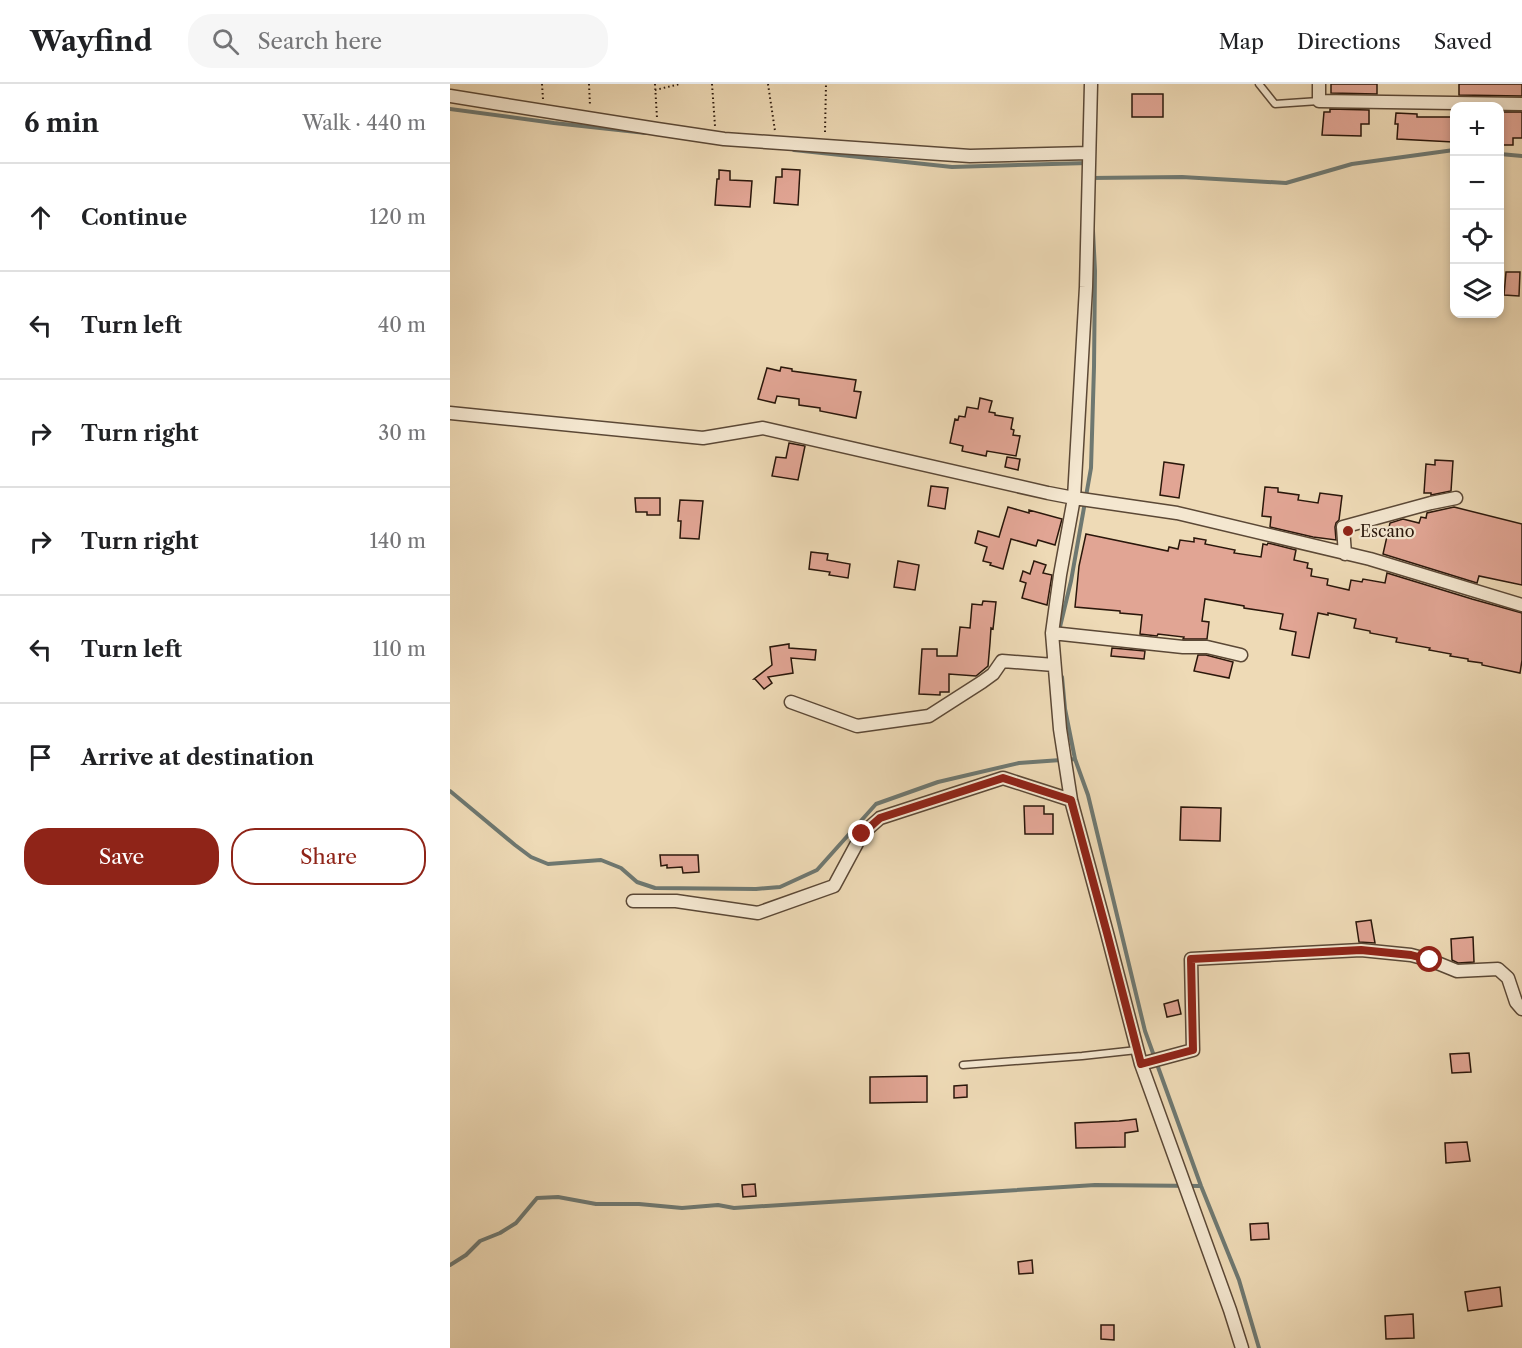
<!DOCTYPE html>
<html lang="en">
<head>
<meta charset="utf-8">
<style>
	:root { --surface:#fff; --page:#f6f6f6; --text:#202124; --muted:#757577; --line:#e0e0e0; --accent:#8f2418 }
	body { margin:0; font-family:"Libre Caslon Text",serif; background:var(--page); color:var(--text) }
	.controls { position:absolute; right:18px; top:18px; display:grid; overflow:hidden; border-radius:12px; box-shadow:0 3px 9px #0003 }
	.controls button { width:54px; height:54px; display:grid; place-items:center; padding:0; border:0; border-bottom:2px solid var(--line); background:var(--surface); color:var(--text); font:30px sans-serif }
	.stop { position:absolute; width:18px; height:18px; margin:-14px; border:4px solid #8f2418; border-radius:50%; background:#fff }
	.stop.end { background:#8f2418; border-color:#fff; box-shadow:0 2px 6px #0008 }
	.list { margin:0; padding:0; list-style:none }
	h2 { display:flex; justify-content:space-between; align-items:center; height:78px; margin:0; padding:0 24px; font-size:26px }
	h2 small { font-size:20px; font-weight:400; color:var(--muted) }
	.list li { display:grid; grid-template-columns:39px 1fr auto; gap:18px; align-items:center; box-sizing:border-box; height:108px; padding:0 24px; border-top:2px solid var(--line) }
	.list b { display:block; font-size:22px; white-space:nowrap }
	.list em { font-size:20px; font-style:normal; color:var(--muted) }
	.actions { display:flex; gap:12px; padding:18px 24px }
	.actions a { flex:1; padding:14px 0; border:2px solid var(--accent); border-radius:24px; text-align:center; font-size:21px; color:var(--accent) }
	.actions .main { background:var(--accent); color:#fff }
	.icon { flex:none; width:33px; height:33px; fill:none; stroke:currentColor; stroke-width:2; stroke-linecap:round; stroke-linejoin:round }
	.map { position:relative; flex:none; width:1072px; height:1264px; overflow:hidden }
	header { display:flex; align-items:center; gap:36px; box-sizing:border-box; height:84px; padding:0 30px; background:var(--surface); border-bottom:2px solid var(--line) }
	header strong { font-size:28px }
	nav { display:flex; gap:33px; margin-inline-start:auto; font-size:21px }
	.search { width:420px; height:54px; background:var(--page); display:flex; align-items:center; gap:15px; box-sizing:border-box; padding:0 21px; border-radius:24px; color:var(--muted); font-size:22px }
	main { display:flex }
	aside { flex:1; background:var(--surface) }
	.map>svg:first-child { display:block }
</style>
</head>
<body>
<header>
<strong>Wayfind</strong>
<div class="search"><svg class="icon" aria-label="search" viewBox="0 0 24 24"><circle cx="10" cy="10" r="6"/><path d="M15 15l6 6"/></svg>Search here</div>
<nav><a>Map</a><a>Directions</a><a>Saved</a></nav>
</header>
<main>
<aside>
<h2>6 min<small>Walk · 440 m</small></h2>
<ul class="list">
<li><svg class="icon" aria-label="ahead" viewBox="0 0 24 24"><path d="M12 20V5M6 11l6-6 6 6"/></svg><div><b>Continue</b></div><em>120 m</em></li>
<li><svg class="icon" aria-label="left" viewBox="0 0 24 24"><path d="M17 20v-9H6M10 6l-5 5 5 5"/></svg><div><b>Turn left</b></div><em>40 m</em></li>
<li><svg class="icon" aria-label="right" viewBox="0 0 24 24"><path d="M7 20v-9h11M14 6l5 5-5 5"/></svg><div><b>Turn right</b></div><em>30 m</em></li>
<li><svg class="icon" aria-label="right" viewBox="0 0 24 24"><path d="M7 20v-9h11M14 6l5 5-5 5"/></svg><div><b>Turn right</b></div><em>140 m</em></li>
<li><svg class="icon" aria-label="left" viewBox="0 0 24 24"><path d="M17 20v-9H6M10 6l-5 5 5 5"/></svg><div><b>Turn left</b></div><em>110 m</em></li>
<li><svg class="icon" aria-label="arrive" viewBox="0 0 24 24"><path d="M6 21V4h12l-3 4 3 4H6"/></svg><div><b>Arrive at destination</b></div></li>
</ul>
<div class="actions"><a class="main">Save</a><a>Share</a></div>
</aside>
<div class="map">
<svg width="1072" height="1264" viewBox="0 0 1072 1264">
	<rect width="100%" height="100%" fill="#eedab6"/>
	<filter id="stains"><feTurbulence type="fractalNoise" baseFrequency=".00333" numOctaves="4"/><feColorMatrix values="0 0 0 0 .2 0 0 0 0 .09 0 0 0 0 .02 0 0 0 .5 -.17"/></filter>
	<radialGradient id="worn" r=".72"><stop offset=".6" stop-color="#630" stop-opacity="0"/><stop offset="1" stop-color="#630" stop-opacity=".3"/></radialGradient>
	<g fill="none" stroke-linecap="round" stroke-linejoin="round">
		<path stroke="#6e7871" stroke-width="4" d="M 0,25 L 104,39 L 196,49
			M 344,66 L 502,83 L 638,79
			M 1050,70 L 1072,72
			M 640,94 L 732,93 L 836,99 L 902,80 L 1004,66
			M 609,547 L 621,497 L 641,384 L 644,283 L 645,187 L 643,147
			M 612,593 L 615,625 L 625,675 L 638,711 L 695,947 L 751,1102 L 789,1196 L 809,1264
			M 0,707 L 65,761 L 81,773 L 98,780 L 151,776 L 171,784 L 187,798 L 205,804 L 306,805 L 330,803 L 367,786 L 426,720 L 488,698 L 569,679 L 625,675
			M 0,1181 L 16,1171 L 30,1157 L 50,1149 L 66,1139 L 87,1114 L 108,1113 L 146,1120 L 189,1120 L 232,1124 L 268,1121 L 284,1124 L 645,1101 L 751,1102"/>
	</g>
	<path fill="#e1a594" stroke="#2a170b" stroke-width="1.5" d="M 881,0 L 927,0 L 927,10 L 881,9 Z
		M 1009,0 L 1072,0 L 1072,12 L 1009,11 Z
		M 682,10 L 713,10 L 713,33 L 682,33 Z
		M 880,25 L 919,26 L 919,40 L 911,40 L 911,52 L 872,51 L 874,28 L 880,28 Z
		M 1050,28 L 1072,28 L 1072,54 L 1063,54 L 1063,61 L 1050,61 Z
		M 946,29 L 967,30 L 967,33 L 1005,33 L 1003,58 L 947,55 L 948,40 L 945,40 Z
		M 332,85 L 350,86 L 348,121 L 324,119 L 326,93 L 332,93 Z
		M 269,86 L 280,87 L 280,96 L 302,97 L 300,123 L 265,121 L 267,95 L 269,95 Z
		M 1056,188 L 1070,188 L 1069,212 L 1054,211 Z
		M 331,283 L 342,285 L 342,287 L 406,296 L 404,307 L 411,308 L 406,334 L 370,327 L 370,324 L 349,321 L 349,315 L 327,312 L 325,319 L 308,315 L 317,284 L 330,287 Z
		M 530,314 L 542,317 L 539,328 L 545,329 L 545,331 L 563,334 L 561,345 L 564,346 L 563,351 L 570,352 L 566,372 L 537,367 L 536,372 L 512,367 L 513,362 L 500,359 L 505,335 L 508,336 L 509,332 L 515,333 L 517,323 L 528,325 Z
		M 339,359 L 355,362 L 348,396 L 322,392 L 326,373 L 336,374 Z
		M 557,373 L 570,375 L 568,386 L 555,383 Z
		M 985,376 L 1003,377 L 1001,407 L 981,411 L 981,409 L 974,409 L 976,380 L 985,381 Z
		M 714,378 L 734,381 L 729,414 L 710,411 Z
		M 481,402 L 498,404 L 495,425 L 478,422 Z
		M 815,403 L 828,404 L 828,408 L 849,411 L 848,416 L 868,419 L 870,409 L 892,412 L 889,436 L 886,439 L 885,443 L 886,456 L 863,453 L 820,443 L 821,433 L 812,432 Z
		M 185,414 L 210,414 L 210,431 L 197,431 L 197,428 L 186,428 Z
		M 230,416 L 253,417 L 249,455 L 230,454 L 231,437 L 228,437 Z
		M 558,423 L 579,429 L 579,426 L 612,435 L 605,461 L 588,456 L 586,462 L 561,455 L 553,485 L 540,481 L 541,479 L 533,477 L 537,463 L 525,459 L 528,447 L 549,453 Z
		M 1004,423 L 1072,440 L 1072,501 L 1029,492 L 1027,499 L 933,470 L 940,439 L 953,435 L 969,439 L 971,433 L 976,434 L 977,429 Z
		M 636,450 L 718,467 L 719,463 L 728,465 L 730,456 L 744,458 L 744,454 L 756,456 L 755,460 L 785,466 L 784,469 L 811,473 L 813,460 L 817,461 L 818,459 L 846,466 L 844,476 L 858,479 L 857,484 L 862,485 L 861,492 L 878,495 L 877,501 L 899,506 L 901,496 L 912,498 L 913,495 L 935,499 L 937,489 L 1022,515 L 1072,529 L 1072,576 L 1070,589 L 1032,581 L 1032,579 L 1018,577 L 1018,575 L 1000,572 L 1001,570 L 979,566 L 980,564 L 946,558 L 947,554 L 920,549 L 920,547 L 904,544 L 906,535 L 878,529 L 878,531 L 868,529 L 859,574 L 842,571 L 846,548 L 830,545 L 833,530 L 794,524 L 794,522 L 755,515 L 752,537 L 759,538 L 757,555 L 733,555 L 734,553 L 708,550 L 707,552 L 690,550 L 692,531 L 670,529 L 670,527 L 625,523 L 629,482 Z
		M 361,468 L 378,470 L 377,476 L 400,480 L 398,494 L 379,491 L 380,488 L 359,485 Z
		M 448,477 L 469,481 L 465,506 L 444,503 Z
		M 584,477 L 596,481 L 593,489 L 602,491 L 597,521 L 572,514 L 576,499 L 570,497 L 573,487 L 580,490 Z
		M 533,517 L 546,518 L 543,545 L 541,544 L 540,559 L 538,582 L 526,592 L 499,590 L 499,608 L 490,608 L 490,611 L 469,610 L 472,565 L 487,565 L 487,572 L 507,572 L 510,543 L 520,544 L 522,520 L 532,521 Z
		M 339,560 L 339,564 L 366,566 L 365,576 L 341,574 L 343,589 L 318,593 L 322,599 L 314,605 L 305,595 L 304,595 L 322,581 L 320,563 Z
		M 662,564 L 695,567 L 694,575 L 661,572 Z
		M 748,571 L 756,571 L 783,578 L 779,594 L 744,587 Z
		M 574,722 L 594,722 L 594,730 L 603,730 L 603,750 L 575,750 Z
		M 731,723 L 771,724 L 770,757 L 730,756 Z
		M 210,771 L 248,771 L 249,788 L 233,789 L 232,783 L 217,784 L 217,781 L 211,782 Z
		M 921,836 L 925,859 L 909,858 L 906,838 Z
		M 1023,853 L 1024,878 L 1008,879 L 1002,876 L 1001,855 Z
		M 728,916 L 731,930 L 717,933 L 714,920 Z
		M 1019,969 L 1021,988 L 1002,989 L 1000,970 Z
		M 477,992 L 477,1018 L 420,1019 L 420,993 Z
		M 517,1001 L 517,1013 L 504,1014 L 504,1002 Z
		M 686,1035 L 688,1047 L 675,1049 L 675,1063 L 626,1064 L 625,1039 L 669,1037 Z
		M 1017,1058 L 1020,1077 L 996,1079 L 995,1059 Z
		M 305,1100 L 306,1112 L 293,1113 L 292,1101 Z
		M 818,1139 L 819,1155 L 801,1156 L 800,1140 Z
		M 582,1176 L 583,1189 L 569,1190 L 568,1178 Z
		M 1050,1203 L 1052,1222 L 1018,1227 L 1015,1208 Z
		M 963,1230 L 964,1254 L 936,1255 L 935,1232 Z
		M 651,1241 L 664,1241 L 664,1256 L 651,1255 Z"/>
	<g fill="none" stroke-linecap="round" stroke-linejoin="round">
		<defs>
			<path id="service" d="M 809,0 L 825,20 L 869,17
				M 513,981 L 632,972 L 687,966"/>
			<path id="minor" d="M 641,0 L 636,203 L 624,414 L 610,491 L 602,549 L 610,645 L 621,716 L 657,849 L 691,980 L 780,1226 L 792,1264
				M 869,0 L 869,17 L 1072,20
				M 0,12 L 207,45 L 274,55 L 520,72 L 639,69
				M 0,329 L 253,354 L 313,344 L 598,409 L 624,414 L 727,429 L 920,475 L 1072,521
				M 895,470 L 893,443 L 981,419 L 1006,414
				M 602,549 L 733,563 L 757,563 L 791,571
				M 341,618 L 407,642 L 479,632 L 532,598 L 543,590 L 552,577 L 604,581
				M 183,817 L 226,817 L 308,829 L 384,802 L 412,750 L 430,734 L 553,694 L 621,716
				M 691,980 L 743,966 L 741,875 L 911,866 L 961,871 L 980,876 L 1007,887 L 1048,885 L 1058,894 L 1066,918 L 1072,925"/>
		</defs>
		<use href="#service" stroke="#5b4836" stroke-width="9"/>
		<use href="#minor" stroke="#5b4836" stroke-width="15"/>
		<path stroke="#2a170b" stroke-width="2" stroke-dasharray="1.5 3" stroke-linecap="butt" d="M 92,0 L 93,15
			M 139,0 L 140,22
			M 205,0 L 207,34
			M 262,0 L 265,42
			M 318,0 L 325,47
			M 205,6 L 230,0
			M 375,48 L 376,0"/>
		<use href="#service" stroke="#f4e7d0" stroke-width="6"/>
		<use href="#minor" stroke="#f4e7d0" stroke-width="12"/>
	</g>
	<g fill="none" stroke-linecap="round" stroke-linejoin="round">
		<path stroke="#8f2418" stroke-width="8" d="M 412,750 L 430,734 L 553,694 L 621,716 L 657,849 L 691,980 L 743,966 L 741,875 L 911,866 L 961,871 L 980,876"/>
	</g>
	<circle fill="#8f2418" stroke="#f4e7d0" stroke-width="2" cx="898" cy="447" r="6"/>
	<g text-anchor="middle" stroke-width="4.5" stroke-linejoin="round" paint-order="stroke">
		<g font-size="16" fill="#2a170b" stroke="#f4e7d0" text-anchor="start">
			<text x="910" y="453">Escano</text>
		</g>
	</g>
	<rect width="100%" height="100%" filter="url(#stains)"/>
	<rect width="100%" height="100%" fill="url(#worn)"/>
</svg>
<div class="controls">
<button>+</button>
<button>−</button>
<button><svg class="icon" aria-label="locate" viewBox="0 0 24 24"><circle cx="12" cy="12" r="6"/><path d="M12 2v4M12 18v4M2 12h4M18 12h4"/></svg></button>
<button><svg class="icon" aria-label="layers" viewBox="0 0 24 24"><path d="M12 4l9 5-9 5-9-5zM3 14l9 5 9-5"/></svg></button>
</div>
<div class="stop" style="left:980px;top:876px"></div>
<div class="stop end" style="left:412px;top:750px"></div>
</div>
</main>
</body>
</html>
